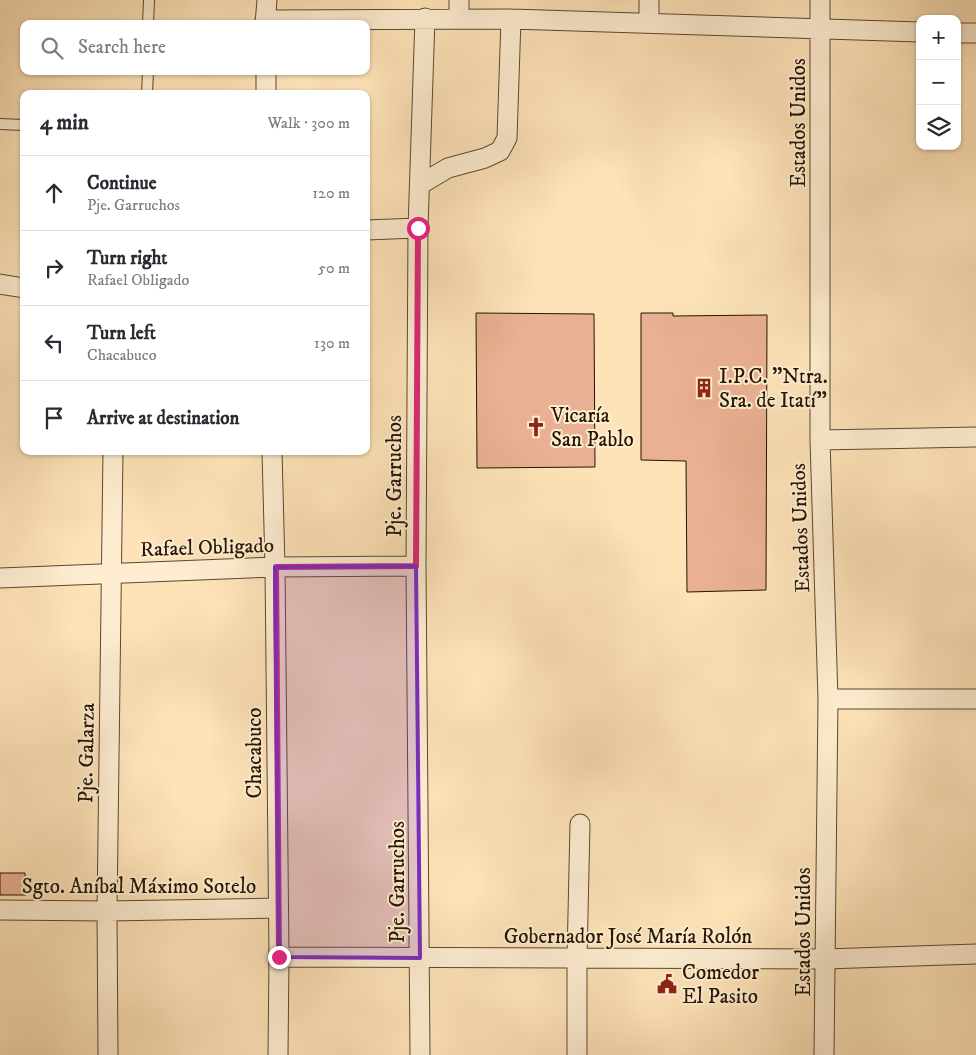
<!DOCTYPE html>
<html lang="en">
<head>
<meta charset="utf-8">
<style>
	:root { --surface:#fff; --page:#f2f2f3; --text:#2b2b33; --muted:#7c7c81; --line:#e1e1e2 }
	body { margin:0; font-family:"IM FELL DW Pica",serif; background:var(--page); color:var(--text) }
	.controls { position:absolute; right:15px; top:15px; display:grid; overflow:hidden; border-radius:10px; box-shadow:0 1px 4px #0004 }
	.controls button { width:45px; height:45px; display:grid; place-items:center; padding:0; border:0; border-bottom:1px solid var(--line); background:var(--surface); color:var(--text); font:25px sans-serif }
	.stop { position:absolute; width:15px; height:15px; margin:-11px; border:4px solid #db2777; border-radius:50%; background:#fff }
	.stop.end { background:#db2777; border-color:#fff; box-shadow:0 1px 5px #0008 }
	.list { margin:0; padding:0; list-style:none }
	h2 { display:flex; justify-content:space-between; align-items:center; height:65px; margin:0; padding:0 20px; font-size:21px }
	h2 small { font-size:16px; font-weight:400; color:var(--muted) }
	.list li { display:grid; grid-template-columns:32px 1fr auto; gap:15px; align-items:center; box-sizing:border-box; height:75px; padding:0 20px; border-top:1px solid var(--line) }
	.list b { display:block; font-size:19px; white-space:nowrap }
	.list p { margin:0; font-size:16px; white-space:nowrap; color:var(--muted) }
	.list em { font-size:16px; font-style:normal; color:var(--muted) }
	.icon { flex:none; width:28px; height:28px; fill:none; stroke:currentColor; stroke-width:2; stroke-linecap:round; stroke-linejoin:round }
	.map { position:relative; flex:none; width:976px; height:1055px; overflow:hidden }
	.search { position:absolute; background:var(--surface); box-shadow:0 1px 4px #0004; left:20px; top:20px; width:350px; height:55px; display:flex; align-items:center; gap:12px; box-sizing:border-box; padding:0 18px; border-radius:10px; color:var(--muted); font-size:19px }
	.panel { position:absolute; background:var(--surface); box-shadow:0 1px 4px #0004; left:20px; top:90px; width:350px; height:365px; border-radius:10px }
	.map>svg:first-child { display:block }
</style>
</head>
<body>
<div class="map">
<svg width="976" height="1055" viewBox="0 0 976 1055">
	<rect width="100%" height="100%" fill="#fee3b8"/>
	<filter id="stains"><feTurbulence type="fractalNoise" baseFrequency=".004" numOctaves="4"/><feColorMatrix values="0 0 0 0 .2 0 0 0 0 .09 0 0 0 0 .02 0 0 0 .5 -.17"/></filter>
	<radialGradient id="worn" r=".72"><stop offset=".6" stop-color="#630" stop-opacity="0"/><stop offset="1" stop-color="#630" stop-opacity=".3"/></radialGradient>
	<path fill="#eab093" stroke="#241501" d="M 476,313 L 594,314 L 595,467 L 477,468 Z
		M 641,313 L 673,313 L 673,316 L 767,315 L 766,590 L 687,592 L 686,461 L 641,460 Z
		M 0,873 L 25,873 L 26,895 L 0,895 Z"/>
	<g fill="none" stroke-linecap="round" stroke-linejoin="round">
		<defs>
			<path id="service" d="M 148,24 L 149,0
				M 147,94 L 148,71
				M 0,124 L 24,125"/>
			<path id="minor" d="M 459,0 L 459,19
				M 820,0 L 820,440 L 828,699 L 824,1055
				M 265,20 L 511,19 L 920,32
				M 649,22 L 649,0
				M 265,24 L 267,0
				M 957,33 L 976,33
				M 266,71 L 266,94
				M 421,184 L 448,168 L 485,158 L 500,151 L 507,138 L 511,19
				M 366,230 L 418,228
				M 0,284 L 24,288
				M 820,440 L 976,437
				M 272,451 L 275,567 L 279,957 L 278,1055
				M 0,578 L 275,567 L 416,566
				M 828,699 L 976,699
				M 0,910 L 107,911 L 278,908
				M 279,957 L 825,959 L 976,954
				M 108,1055 L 107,911 L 113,451
				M 420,1055 L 416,566 L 418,228 L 425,18
				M 577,1055 L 577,959 L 580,824"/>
		</defs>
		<use href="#service" stroke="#5a482f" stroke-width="12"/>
		<use href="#minor" stroke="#5a482f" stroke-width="21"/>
		<use href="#service" stroke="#feedd1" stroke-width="10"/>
		<use href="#minor" stroke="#feedd1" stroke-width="19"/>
	</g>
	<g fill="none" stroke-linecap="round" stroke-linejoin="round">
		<path stroke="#db2777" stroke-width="6" d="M 279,957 L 276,567 L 416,566 L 418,228"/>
	</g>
	<path fill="#7b2cbf" fill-opacity="0.2" stroke="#7b2cbf" stroke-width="4" stroke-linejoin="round" d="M 416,566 L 420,958 L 279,957 L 275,567 Z"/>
	<defs>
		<symbol id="building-bare" viewBox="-9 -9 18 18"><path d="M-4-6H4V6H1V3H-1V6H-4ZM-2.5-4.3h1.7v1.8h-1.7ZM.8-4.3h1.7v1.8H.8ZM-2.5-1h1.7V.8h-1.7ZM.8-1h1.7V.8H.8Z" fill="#8f2418" stroke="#feedd1" stroke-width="2.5" paint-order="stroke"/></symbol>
		<symbol id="church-bare" viewBox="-9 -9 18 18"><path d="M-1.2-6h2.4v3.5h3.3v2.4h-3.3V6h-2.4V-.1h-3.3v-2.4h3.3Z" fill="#8f2418" stroke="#feedd1" stroke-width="2.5" paint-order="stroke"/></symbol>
		<symbol id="civic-bare" viewBox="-9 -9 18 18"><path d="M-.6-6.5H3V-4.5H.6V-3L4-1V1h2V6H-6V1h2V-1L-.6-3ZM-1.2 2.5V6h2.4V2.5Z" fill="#8f2418" stroke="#feedd1" stroke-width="2.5" paint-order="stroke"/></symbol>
	</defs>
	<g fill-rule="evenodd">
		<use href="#building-bare" x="690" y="374" width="28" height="28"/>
		<use href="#church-bare" x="522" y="413" width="28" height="28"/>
		<use href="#civic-bare" x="653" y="970" width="28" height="28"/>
	</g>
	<g text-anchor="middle" stroke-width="4" stroke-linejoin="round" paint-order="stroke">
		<g font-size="21" fill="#241501" stroke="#feedd1">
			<text transform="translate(798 123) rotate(-90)" y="7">Estados Unidos</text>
			<text transform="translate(394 476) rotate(-90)" y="7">Pje. Garruchos</text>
			<text transform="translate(800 528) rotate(-92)" y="7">Estados Unidos</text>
			<text transform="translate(207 547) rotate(-2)" y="7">Rafael Obligado</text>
			<text transform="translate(86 753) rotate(-89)" y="7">Pje. Galarza</text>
			<text transform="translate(254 753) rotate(-90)" y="7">Chacabuco</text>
			<text transform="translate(397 882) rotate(-90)" y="7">Pje. Garruchos</text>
			<text x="139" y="893">Sgto. Aníbal Máximo Sotelo</text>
			<text transform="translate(803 932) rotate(-90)" y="7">Estados Unidos</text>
			<text x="628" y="943">Gobernador José María Rolón</text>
		</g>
		<g font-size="21" fill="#241501" stroke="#feedd1" text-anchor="start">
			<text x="719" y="383">I.P.C. "Ntra.<tspan x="719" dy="24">Sra. de Itatí"</tspan></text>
			<text x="551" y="422">Vicaría<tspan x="551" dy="24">San Pablo</tspan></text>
			<text x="682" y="979">Comedor<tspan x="682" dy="24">El Pasito</tspan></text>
		</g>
	</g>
	<rect width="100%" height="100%" filter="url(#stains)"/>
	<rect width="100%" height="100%" fill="url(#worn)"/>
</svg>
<div class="controls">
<button>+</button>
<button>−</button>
<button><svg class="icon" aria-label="layers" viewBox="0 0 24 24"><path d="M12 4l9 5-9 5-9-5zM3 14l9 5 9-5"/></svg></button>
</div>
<div class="stop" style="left:418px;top:228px"></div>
<div class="stop end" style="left:279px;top:957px"></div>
<div class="search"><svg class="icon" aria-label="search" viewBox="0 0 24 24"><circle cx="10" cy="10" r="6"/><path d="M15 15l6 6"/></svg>Search here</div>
<section class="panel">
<h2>4 min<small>Walk · 300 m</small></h2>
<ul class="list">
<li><svg class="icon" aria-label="ahead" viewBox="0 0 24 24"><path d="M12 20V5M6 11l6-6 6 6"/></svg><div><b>Continue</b><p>Pje. Garruchos</p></div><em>120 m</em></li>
<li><svg class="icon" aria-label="right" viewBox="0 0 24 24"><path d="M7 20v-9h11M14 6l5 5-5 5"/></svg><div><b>Turn right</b><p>Rafael Obligado</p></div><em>50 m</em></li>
<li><svg class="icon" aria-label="left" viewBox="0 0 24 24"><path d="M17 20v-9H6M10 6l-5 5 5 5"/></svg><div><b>Turn left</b><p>Chacabuco</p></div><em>130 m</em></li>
<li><svg class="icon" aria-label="arrive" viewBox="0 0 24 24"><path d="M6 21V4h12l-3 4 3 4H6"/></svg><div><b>Arrive at destination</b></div></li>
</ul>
</section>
</div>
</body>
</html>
